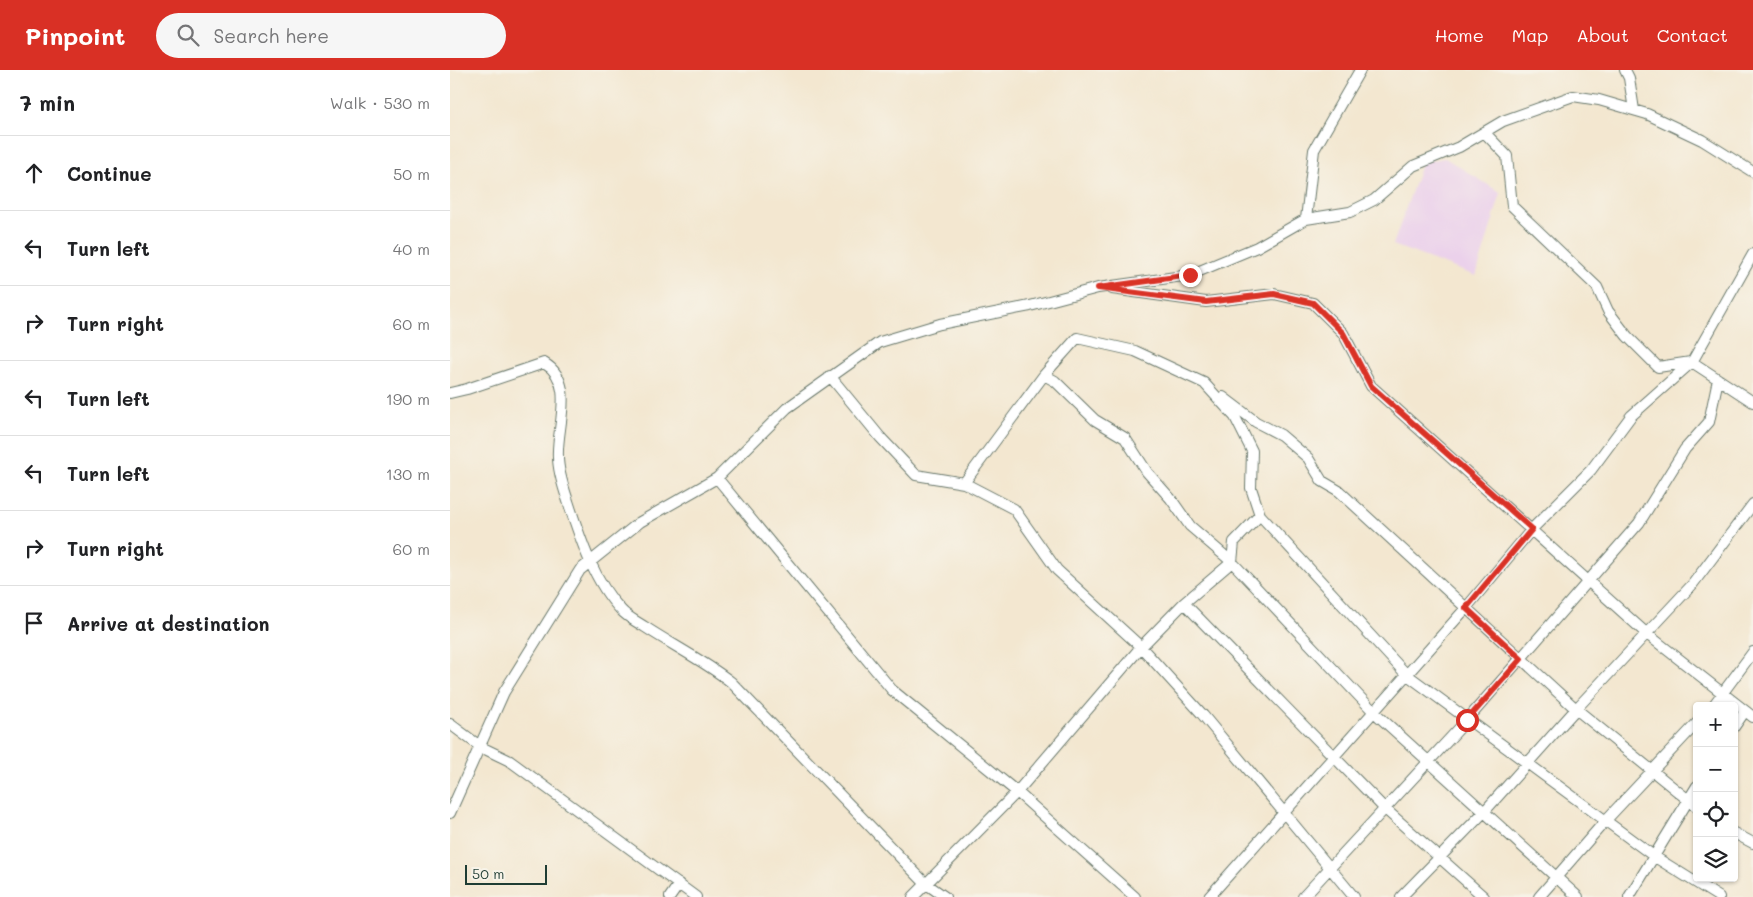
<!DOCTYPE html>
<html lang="en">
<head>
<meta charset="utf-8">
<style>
	:root { --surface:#fff; --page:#f6f6f6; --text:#202124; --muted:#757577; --line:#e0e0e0; --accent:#d93025 }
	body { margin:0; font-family:Mali,sans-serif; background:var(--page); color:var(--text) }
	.controls { position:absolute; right:15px; bottom:15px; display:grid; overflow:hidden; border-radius:5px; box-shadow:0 1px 4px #0004 }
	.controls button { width:45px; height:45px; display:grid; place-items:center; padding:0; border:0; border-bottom:1px solid var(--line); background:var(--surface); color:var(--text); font:25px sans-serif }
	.scale { position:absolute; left:15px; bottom:12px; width:82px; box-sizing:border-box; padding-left:5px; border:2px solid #1f3d34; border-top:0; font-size:14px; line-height:18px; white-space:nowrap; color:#1f3d34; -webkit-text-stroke:4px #f7f3e8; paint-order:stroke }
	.stop { position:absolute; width:15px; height:15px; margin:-11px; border:4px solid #d93025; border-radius:50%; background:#fff }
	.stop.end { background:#d93025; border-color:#fff; box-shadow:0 1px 5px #0008 }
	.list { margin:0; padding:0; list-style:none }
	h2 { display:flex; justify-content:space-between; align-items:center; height:65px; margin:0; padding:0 20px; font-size:21px }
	h2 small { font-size:16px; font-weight:400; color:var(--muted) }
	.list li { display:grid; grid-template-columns:32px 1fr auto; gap:15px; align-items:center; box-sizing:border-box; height:75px; padding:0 20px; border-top:1px solid var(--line) }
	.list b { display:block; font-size:19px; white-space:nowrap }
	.list em { font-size:16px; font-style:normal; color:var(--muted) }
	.icon { flex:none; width:28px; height:28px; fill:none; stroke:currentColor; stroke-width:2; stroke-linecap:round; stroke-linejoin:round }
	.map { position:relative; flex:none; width:1303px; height:827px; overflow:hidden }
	header { display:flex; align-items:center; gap:30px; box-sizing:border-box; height:70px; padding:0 25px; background:var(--accent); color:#fff }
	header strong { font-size:24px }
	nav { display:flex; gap:28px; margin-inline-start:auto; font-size:18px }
	.search { width:350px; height:45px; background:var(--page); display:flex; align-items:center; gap:12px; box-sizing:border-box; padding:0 18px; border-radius:28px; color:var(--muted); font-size:19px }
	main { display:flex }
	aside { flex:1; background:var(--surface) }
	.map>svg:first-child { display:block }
</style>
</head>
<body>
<header>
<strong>Pinpoint</strong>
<div class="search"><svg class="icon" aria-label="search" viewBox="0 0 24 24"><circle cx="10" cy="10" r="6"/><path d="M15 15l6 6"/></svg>Search here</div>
<nav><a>Home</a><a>Map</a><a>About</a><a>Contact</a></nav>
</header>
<main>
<aside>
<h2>7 min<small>Walk · 530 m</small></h2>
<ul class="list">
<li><svg class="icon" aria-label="ahead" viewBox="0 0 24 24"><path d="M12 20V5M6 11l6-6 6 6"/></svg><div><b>Continue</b></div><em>50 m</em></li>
<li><svg class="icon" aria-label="left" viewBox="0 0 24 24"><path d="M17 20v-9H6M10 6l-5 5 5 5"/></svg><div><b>Turn left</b></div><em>40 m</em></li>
<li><svg class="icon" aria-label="right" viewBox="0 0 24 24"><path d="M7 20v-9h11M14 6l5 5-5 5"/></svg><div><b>Turn right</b></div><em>60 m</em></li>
<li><svg class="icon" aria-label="left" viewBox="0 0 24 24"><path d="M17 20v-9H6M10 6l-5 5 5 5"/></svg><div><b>Turn left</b></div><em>190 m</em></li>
<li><svg class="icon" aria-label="left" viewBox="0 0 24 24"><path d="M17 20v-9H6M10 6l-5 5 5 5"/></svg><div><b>Turn left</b></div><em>130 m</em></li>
<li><svg class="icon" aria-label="right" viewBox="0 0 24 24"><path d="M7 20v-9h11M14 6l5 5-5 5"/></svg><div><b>Turn right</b></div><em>60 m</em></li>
<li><svg class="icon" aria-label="arrive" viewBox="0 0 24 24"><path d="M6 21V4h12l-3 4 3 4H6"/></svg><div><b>Arrive at destination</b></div></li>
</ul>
</aside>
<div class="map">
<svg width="1303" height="827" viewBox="0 0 1303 827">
	<rect width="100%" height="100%" fill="#f7f3e8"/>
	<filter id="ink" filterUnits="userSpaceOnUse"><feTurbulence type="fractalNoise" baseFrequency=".02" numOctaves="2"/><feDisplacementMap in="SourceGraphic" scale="10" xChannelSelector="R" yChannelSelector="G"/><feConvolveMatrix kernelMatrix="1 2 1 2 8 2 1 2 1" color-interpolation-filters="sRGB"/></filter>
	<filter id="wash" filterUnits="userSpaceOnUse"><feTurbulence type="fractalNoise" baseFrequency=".0096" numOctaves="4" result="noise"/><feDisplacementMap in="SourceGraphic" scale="20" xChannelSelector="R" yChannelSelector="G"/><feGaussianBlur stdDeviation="1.12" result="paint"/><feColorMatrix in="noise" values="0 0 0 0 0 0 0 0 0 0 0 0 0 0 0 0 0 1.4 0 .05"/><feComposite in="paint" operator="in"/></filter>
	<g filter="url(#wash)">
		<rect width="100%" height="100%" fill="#f3e7d0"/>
		<path fill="#ebd1eb" d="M 995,88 L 1051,123 L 1026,206 L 943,175 L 972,92 Z"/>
	</g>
	<g filter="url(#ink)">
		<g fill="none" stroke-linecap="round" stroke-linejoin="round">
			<defs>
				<path id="minor" d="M 1175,0 L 1179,8 L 1184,40
					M 1034,62 L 1057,86 L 1062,136 L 1147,217 L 1158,241 L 1177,266 L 1208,297 L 1241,292
					M 856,149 L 864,80 L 910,0
					M 1303,184 L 1242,292 L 1303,332
					M 662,219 L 756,232 L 824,224 L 863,233 L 893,263 L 921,316 L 1197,564 L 1303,647
					M 594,305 L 605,311 L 645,350 L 675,368 L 697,402 L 721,429 L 740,456 L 782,492 L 924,642 L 1128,827
					M 380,306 L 430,367 L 466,405 L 514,413 L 564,439 L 607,500 L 691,577 L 752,644 L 904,827
					M 0,323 L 17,319 L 94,293 C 127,312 106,357 108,387 C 108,400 113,416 117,428 C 129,465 143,511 171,540 C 177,547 187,552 195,557 C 224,576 254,591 281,612 L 475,813 L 495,827
					M 773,327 L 806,352 L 831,365 L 858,388 L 872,411 L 889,421 L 1126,639 L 1247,737
					M 267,408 L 442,620 L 567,722 L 685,827
					M 514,413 L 594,305 L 627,268 L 685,281 L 754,313 L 785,347 L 802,381 L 801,418 L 810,445 L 956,604 L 1205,787 L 1269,827
					M 734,533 L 934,738 L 1034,827
					M 1263,636 L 1303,582
					M 0,654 L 31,677 L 60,691 L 246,827
					M 1284,657 L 1295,641
					M 0,743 L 54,622 L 130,500 L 190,452 L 267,408 L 337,338 L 430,272 L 490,254 L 580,236 L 648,218 L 740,205 L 807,177 L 856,149 L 900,142 L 924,130 L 963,96 L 1009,77 L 1053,51 L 1123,26 L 1149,30 L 1197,44 L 1252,70 L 1303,102
					M 1284,763 L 1303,773
					M 220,827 L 229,814
					M 463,827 L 567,722 L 691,577 L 734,533 L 782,492 L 784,472 L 810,445
					M 759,827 L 1016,538 L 1082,459 L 1141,400 L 1181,346 L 1242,292
					M 853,827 L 1017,650 L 1189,453 L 1235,379 L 1259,352 L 1268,309
					M 951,827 L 1033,743 L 1126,639 L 1242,515 L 1303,434
					M 1089,827 L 1156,750 L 1247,653
					M 1179,827 L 1247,716"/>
			</defs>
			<use href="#minor" stroke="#69786b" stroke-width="12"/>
			<use href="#minor" stroke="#fff" stroke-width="10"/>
		</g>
	</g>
	<g fill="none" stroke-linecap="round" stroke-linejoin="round" filter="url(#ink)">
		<path stroke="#d93025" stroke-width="6" d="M 740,205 L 648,218 L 756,232 L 824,224 L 863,233 L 893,263 L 921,316 L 1082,459 L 1016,538 L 1071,589 L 1017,650"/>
	</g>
</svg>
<div class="controls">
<button>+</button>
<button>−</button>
<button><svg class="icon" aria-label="locate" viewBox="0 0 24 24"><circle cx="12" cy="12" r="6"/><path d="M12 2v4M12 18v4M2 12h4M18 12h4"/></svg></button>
<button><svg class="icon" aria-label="layers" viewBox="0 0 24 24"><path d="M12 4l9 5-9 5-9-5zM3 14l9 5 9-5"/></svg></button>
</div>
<div class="scale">50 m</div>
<div class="stop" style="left:1017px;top:650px"></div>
<div class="stop end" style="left:740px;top:205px"></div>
</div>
</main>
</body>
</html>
